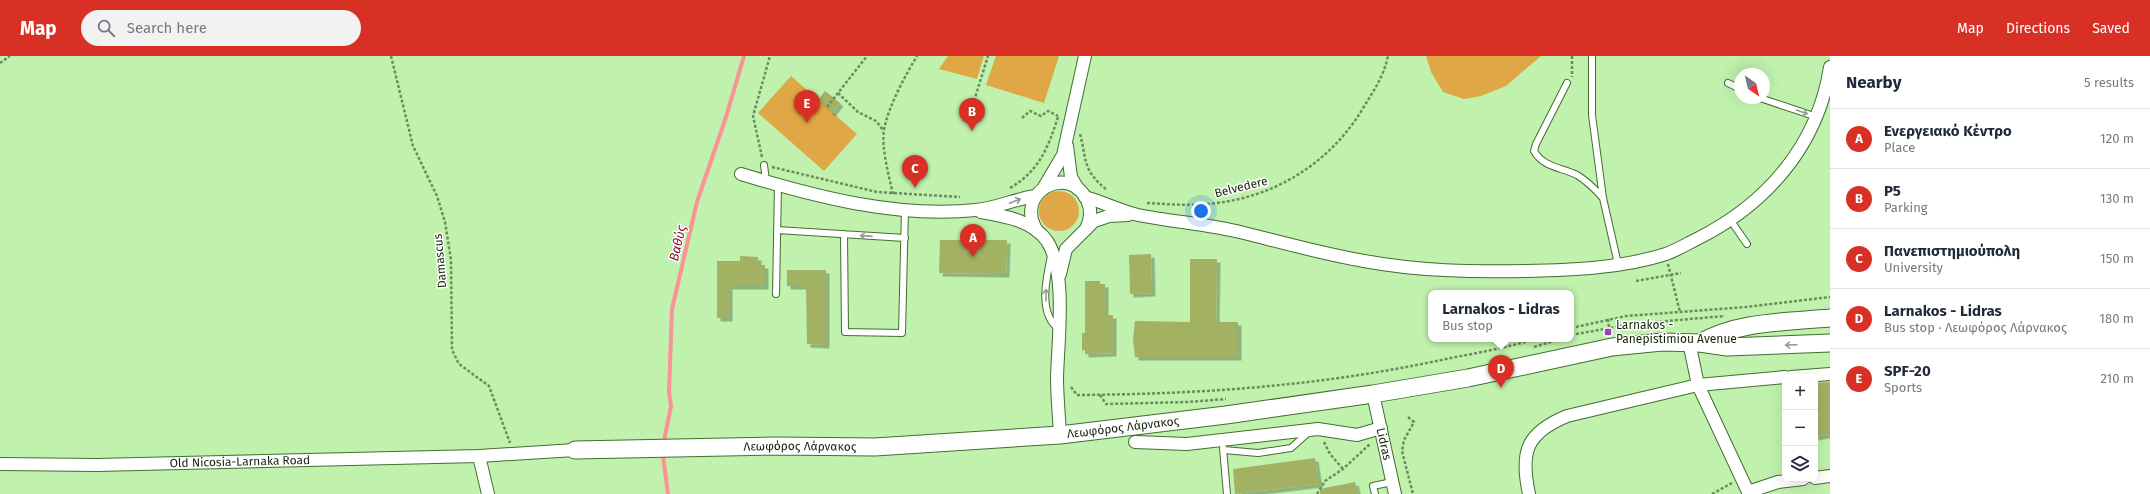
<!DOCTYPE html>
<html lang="en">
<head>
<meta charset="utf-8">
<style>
	:root { --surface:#fff; --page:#f2f2f3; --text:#1f2937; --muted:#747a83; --line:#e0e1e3; --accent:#d93025 }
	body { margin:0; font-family:"Fira Sans",sans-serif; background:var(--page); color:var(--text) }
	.controls { position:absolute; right:12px; bottom:12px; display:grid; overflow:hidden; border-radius:8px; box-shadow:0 4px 16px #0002 }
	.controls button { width:36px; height:36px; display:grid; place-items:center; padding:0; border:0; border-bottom:1px solid var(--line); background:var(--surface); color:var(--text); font:20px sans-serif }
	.compass { position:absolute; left:1734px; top:12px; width:36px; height:36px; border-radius:50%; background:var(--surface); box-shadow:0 4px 16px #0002; rotate:146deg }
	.you { position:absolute; left:1201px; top:155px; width:14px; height:14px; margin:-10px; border:3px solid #fff; border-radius:50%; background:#1a73e8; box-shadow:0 0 0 6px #1a73e833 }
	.badge { display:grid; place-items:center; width:26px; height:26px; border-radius:50%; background:var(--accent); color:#fff; font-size:13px; font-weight:700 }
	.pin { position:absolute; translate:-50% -33px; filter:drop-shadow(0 1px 2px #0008) }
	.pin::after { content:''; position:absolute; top:21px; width:14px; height:12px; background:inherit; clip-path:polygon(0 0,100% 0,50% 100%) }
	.popup { position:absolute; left:1428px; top:234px; width:146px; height:52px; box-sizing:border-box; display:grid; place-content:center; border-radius:8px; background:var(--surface); filter:drop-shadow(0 1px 3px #0005); font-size:13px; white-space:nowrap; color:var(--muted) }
	.popup b { font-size:15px; color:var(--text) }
	.popup::after { content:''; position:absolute; left:50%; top:100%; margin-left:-8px; border:8px solid transparent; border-top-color:var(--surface) }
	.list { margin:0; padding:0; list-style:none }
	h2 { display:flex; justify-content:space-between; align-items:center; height:52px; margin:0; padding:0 16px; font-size:17px }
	h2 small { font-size:13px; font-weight:400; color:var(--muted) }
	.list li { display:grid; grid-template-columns:26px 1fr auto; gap:12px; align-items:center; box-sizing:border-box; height:60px; padding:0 16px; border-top:1px solid var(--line) }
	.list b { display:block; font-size:15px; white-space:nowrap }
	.list p { margin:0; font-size:13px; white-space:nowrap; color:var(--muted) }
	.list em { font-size:13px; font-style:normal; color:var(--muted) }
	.icon { flex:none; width:22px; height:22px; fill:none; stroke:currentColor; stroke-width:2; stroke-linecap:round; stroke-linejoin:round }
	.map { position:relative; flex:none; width:1830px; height:438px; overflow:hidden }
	header { display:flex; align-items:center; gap:24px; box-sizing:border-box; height:56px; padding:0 20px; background:var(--accent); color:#fff }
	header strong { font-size:19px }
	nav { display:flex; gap:22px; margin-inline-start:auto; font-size:14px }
	.search { width:280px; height:36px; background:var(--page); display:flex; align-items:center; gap:10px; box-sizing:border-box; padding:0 14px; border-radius:22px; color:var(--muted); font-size:15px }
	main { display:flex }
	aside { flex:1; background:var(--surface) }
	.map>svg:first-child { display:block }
</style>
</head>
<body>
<header>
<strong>Map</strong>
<div class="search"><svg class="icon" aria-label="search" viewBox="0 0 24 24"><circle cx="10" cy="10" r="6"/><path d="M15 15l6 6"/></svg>Search here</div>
<nav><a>Map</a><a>Directions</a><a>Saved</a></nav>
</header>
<main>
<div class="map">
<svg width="1830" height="438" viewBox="0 0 1830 438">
	<defs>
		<filter id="shadow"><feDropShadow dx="3.5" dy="3.5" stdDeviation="0" flood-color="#0004"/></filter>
	</defs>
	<rect width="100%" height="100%" fill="#c0f1ad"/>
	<path fill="#e0a746" d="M 948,0 L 984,0 L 977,23 L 939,13 Z
		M 996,0 L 1059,0 L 1044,47 L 986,29 Z
		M 1426,0 L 1541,0 L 1506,30 L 1481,40 L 1464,43 L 1443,36 L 1431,16 Z
		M 791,20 L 857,78 L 824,115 L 758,57 Z
		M1039 155a20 20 0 1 1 40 0a20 20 0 1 1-40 0Z"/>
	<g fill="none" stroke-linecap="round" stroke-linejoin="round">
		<path stroke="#fb9297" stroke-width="4" d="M 664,385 L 671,350 L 669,336 L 672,253 L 697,146 L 726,61 L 744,0
			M 663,400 L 668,438"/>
	</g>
	<path fill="#a3b164" filter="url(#shadow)" d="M 825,35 L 840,47 L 832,57 L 818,44 Z
		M 940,184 L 1007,184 L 1006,218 L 939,217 Z
		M 1151,198 L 1152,237 L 1130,238 L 1129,199 Z
		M 740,200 L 758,201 L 758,209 L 765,209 L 765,230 L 729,230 L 729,262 L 717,262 L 717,205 L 740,205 Z
		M 1190,203 L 1217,203 L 1216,266 L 1238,266 L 1238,301 L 1135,301 L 1133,283 L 1135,265 L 1190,266 Z
		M 787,214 L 826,214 L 826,289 L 807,288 L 806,230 L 787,230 Z
		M 1085,225 L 1100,225 L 1100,228 L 1105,228 L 1105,259 L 1113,259 L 1113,297 L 1085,298 L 1085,294 L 1082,295 L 1082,277 L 1085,277 Z
		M 1830,326 L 1830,378 L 1815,381 L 1815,327 Z
		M 1315,402 L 1319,428 L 1235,438 L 1233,413 Z
		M 1355,426 L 1358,438 L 1320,438 L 1320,433 Z"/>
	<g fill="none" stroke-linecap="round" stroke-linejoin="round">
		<defs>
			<path id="lane" d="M 1592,0 L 1592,59 L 1603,142 L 1618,208
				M 1567,27 L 1536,88 L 1534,95 C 1544,112 1561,111 1577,119 C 1587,125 1595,133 1603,142
				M 1728,27 L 1740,33
				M 1760,42 L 1817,61
				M 764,109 L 766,125
				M 1731,165 L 1747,188
				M 777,174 L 905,182
				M 844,178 L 845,276 L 902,277 L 905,153
				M 1051,200 C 1046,223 1038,258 1059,273
				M 776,238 L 778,129
				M 1223,392 L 1227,438
				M 1224,394 L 1258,397 L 1291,392 L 1309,376
				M 1375,438 L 1373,430 L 1392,426"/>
			<g id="street">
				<path d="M 1067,90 L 1071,121 L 1078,133"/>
				<path d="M 741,118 C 816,141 897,162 976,154 C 997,152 1015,143 1035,140"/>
				<path d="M 1044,131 L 1063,99 L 1085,0"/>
				<path d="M 1085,141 C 1103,146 1120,155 1138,159 C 1173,166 1209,168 1244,177 C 1284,187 1323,198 1364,205 C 1418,215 1472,216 1526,215 C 1573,214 1622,212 1666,198 C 1677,194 1687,188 1697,183 C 1767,148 1818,89 1830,11"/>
				<path d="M 981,156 C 1004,160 1032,164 1047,185 C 1067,215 1058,285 1057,321 C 1057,340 1059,359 1060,379"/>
				<path d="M 1037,175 C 1013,137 1068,106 1087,144 C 1092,154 1091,163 1086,173"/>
				<path d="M 1060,218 L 1066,193 L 1094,165 L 1109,160 L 1128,159"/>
				<path d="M 1689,286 L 1698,329 L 1749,438"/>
				<path d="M 1791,321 L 1830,318"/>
				<path id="s1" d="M 1373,338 L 1395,438"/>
				<path d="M 1135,386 L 1187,388 L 1318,373 L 1357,379 L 1381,372"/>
				<path d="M 479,400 L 488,438"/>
				<path id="s2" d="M 0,408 L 97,409 L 479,400 L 575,394"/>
				<path d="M 1815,422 L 1830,420"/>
				<path d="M 1748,436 L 1778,426 L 1803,423"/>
				<path d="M 1529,438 C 1520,396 1526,377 1567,360 L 1698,329 L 1785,321"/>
			</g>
			<g id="secondary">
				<path d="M 1700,287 C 1738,265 1787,266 1830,262"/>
				<path id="s3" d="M 575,394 L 776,390 L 875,391 L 1060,379 L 1226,359 L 1373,338 L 1468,322 L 1612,291 L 1662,286 L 1700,287 L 1727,291 L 1830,287"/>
			</g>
		</defs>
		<use href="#lane" stroke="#426e30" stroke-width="8"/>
		<use href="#street" stroke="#426e30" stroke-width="14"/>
		<use href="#secondary" stroke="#426e30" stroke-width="19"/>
		<path stroke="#6b8d5d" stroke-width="2.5" stroke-dasharray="3 2" stroke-linecap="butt" d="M 391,0 L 413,90 L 437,140 L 445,166 L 451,204 L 452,294 L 459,308 L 489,330 L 510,387
			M 1572,0 L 1572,21
			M 0,7 L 10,0
			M 838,37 L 858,56 L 876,65 L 883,74
			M 974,45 L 988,0
			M 827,51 L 867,0
			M 1022,62 L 1030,55 L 1041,60 L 1048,55 L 1058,60
			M 1080,78 C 1087,104 1082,114 1107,134
			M 762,101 L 753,60 L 770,0
			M 772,111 L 877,136 L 960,141
			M 1010,132 C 1039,115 1048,92 1058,61
			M 893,138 C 889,121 881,90 884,74 C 888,51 905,20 917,0
			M 1147,147 C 1167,148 1187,150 1207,148 C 1272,143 1328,109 1362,54 C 1373,35 1383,23 1388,0
			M 1668,208 L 1680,256
			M 1636,225 L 1681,217
			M 1608,263 L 1609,271
			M 1571,272 L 1626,260 L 1746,251 L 1830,241
			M 1571,279 L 1632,268 L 1725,260
			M 1534,291 L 1561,283
			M 1071,331 L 1077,339 C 1204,338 1321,330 1446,303 C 1476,297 1506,292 1535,283
			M 1100,339 L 1106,348 L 1188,346 L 1226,343
			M 1408,361 L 1414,366 L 1404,384 L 1402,395 L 1413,438
			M 1324,386 L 1330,398 L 1343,413
			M 1317,438 L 1325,425 L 1343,413 L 1370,388
			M 1712,438 L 1732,427"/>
		<use href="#lane" stroke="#fff" stroke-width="6"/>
		<use href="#street" stroke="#fff" stroke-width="12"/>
		<use href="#secondary" stroke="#fff" stroke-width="17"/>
	</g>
	<defs><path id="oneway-shaft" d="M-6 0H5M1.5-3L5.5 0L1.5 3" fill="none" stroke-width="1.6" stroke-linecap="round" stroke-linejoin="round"/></defs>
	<g stroke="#949c91">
		<use href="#oneway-shaft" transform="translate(1802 56) rotate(19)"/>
		<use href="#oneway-shaft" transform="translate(1015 145) rotate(-21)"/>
		<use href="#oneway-shaft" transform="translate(866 180) rotate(-176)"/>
		<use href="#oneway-shaft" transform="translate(1046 239) rotate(-90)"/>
		<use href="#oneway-shaft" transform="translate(1791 289) rotate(178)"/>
	</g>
	<rect fill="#9642b0" stroke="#fff" stroke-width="1.5" x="1604" y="272" width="8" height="8" rx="2"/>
	<g text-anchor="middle" stroke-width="3" stroke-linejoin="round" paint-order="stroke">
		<g font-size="12" fill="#12240a" stroke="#fff">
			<text transform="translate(1241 131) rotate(-14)" y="4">Belvedere</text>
			<text transform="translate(440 205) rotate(-95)" y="4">Damascus</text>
			<text dy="4" stroke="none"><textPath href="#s3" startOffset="549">Λεωφόρος Λάρνακος</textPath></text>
			<text dy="4" stroke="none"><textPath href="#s1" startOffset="51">Lidras</textPath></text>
			<text dy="4" stroke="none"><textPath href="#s3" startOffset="225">Λεωφόρος Λάρνακος</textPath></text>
			<text dy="4" stroke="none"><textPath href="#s2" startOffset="240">Old Nicosia-Larnaka Road</textPath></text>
		</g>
		<g font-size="12" fill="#12240a" stroke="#fff" text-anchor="start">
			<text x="1616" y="273">Larnakos -<tspan x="1616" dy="14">Panepistimiou Avenue</tspan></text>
		</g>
		<g font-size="13" font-style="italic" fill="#89112a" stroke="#fff">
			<text transform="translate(677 187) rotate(-77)" y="5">Βαθύς</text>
		</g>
	</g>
</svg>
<div class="controls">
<button>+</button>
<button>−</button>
<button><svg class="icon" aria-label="layers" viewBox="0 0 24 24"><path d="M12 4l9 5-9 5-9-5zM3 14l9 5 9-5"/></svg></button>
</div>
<svg class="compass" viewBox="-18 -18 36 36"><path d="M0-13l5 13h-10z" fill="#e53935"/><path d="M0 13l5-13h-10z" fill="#747a83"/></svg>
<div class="you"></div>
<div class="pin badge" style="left:973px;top:201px">A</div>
<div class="pin badge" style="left:972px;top:75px">B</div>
<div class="pin badge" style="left:915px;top:132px">C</div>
<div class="pin badge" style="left:1501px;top:332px">D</div>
<div class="popup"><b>Larnakos - Lidras</b>Bus stop</div>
<div class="pin badge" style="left:807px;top:67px">E</div>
</div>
<aside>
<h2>Nearby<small>5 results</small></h2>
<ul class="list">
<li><span class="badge">A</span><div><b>Ενεργειακό Κέντρο</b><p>Place</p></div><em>120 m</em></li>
<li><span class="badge">B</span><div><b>P5</b><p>Parking</p></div><em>130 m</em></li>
<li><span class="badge">C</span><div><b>Πανεπιστημιούπολη</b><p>University</p></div><em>150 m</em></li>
<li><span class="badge">D</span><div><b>Larnakos - Lidras</b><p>Bus stop · Λεωφόρος Λάρνακος</p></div><em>180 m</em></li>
<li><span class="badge">E</span><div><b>SPF-20</b><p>Sports</p></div><em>210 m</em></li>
</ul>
</aside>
</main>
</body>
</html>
